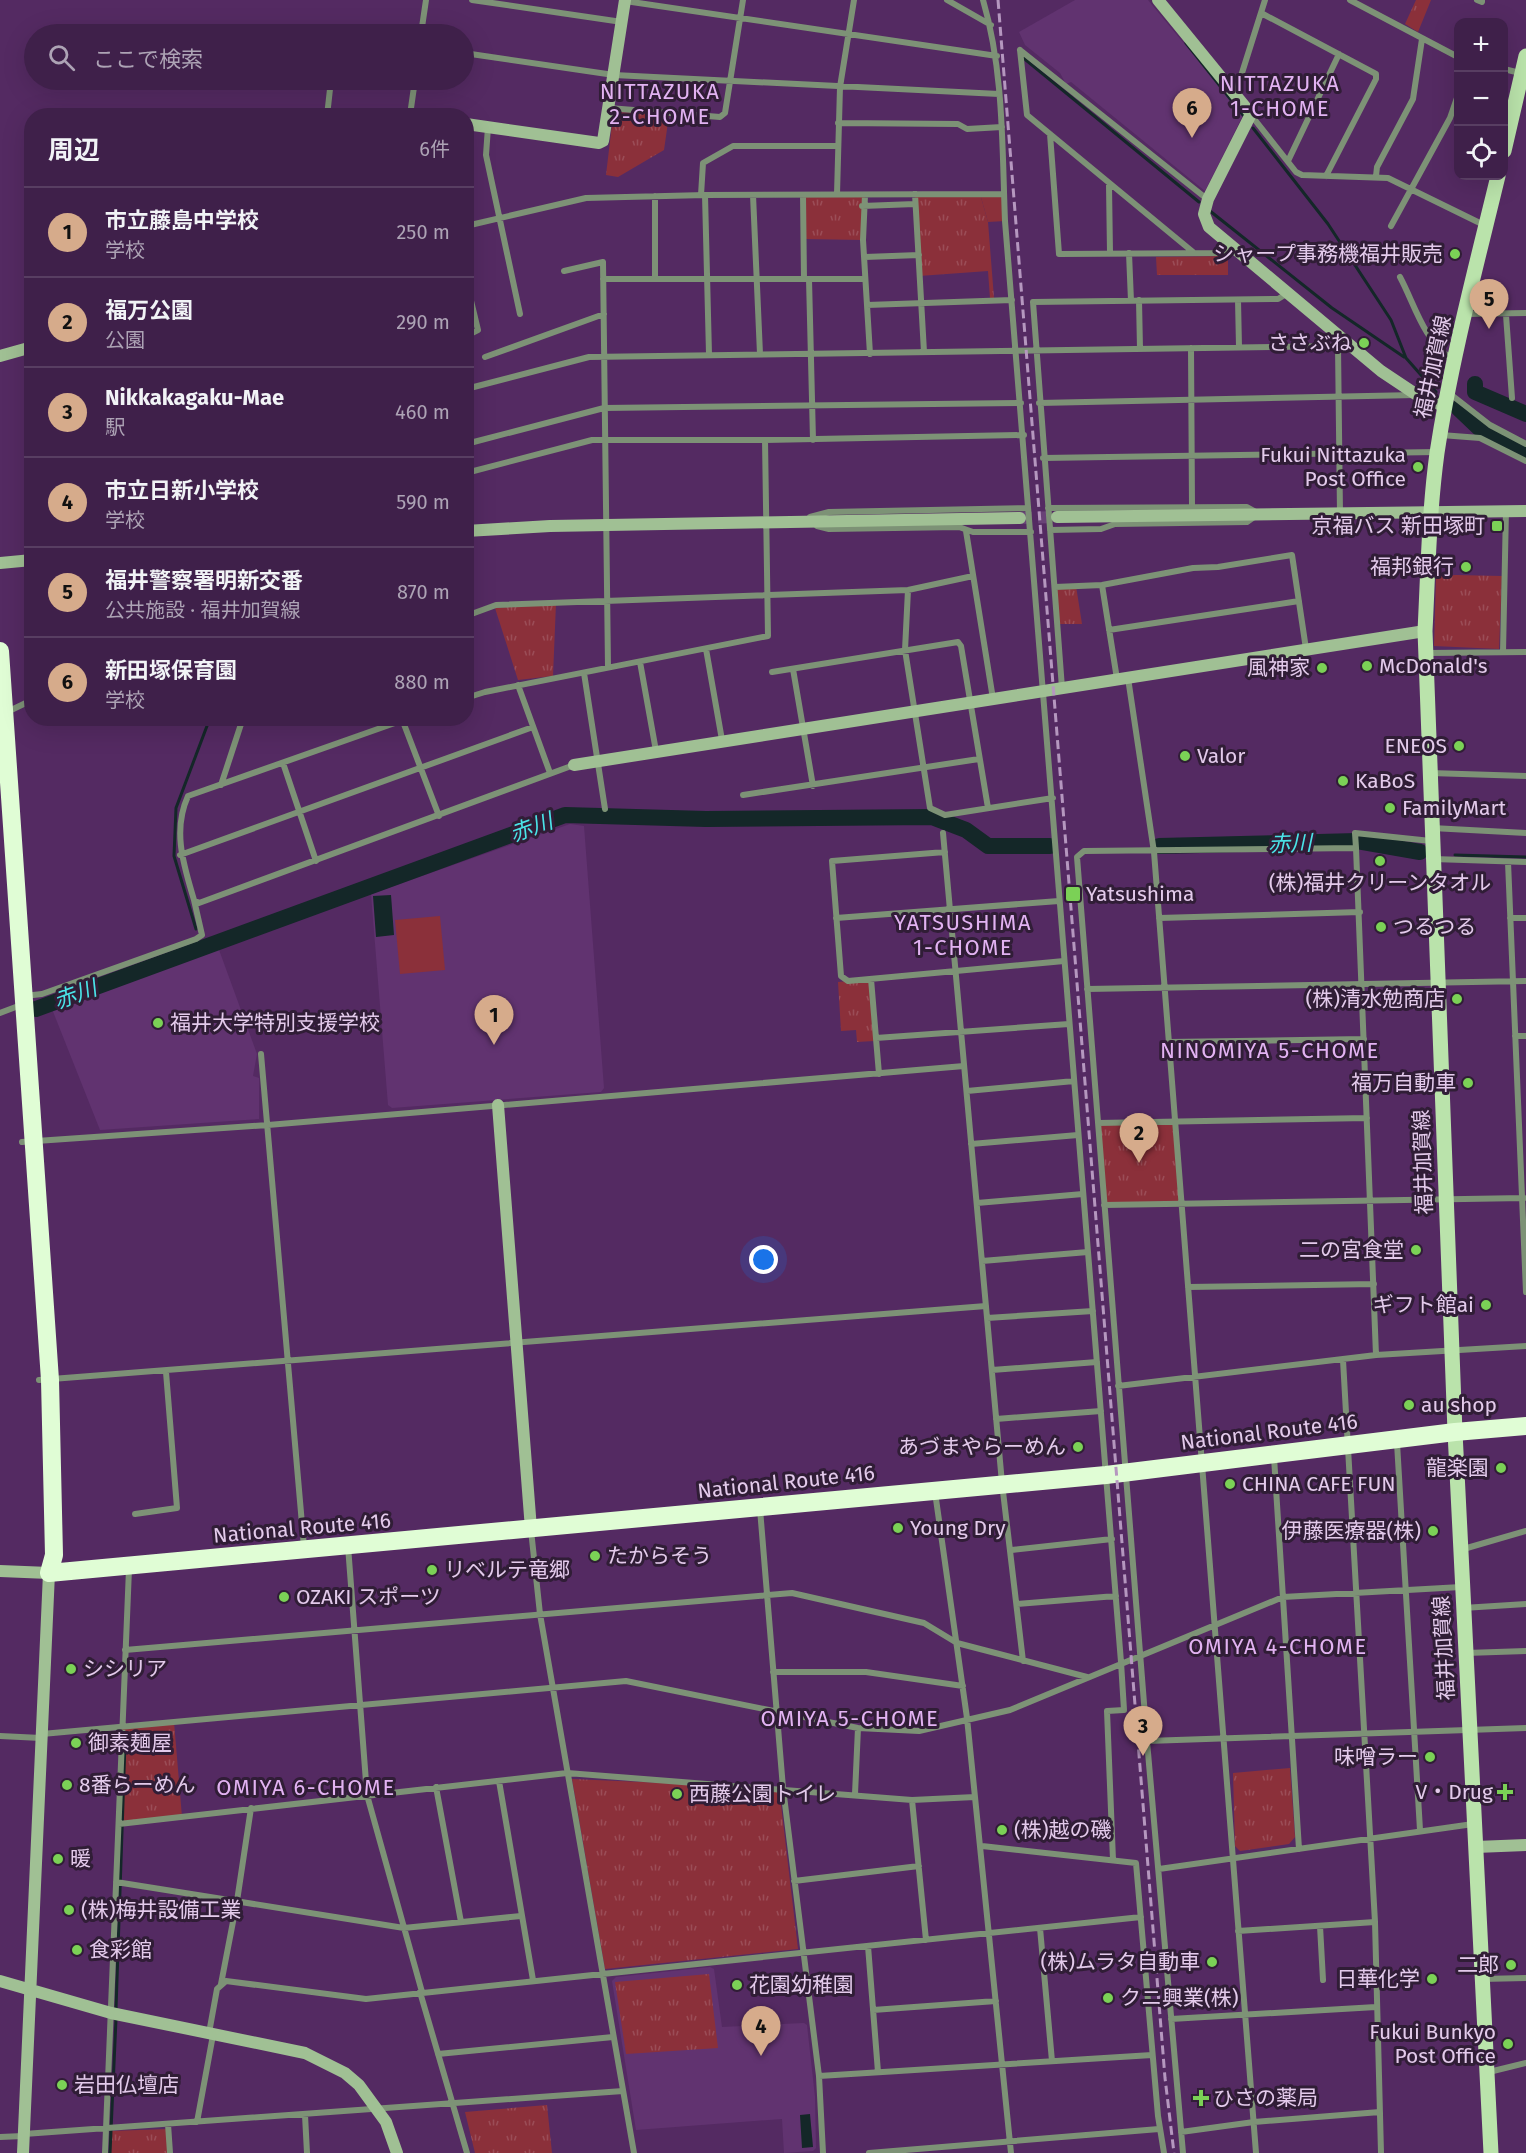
<!DOCTYPE html>
<html lang="ja">
<head>
<meta charset="utf-8">
<style>
	:root { --surface:#3f204a; --page:#462851; --text:#f1f3f6; --muted:#ada3b5; --line:#583e62; --accent:#d6ab8b }
	body { margin:0; font-family:"Fira Sans","Noto Sans JP",sans-serif; background:var(--page); color:var(--text) }
	.controls { position:absolute; right:18px; top:18px; display:grid; overflow:hidden; border-radius:12px; box-shadow:0 6px 24px #0002 }
	.controls button { width:54px; height:54px; display:grid; place-items:center; padding:0; border:0; border-bottom:2px solid var(--line); background:var(--surface); color:var(--text); font:30px sans-serif }
	.you { position:absolute; left:764px; top:1260px; width:21px; height:21px; margin:-15px; border:4px solid #fff; border-radius:50%; background:#1a73e8; box-shadow:0 0 0 9px #1a73e833 }
	.badge { display:grid; place-items:center; width:39px; height:39px; border-radius:50%; background:var(--accent); color:#111; font-size:20px; font-weight:700 }
	.pin { position:absolute; translate:-50% -50px; filter:drop-shadow(0 2px 3px #0008) }
	.pin::after { content:''; position:absolute; top:32px; width:21px; height:18px; background:inherit; clip-path:polygon(0 0,100% 0,50% 100%) }
	.list { margin:0; padding:0; list-style:none }
	h2 { display:flex; justify-content:space-between; align-items:center; height:78px; margin:0; padding:0 24px; font-size:26px }
	h2 small { font-size:20px; font-weight:400; color:var(--muted) }
	.list li { display:grid; grid-template-columns:39px 1fr auto; gap:18px; align-items:center; box-sizing:border-box; height:90px; padding:0 24px; border-top:2px solid var(--line) }
	.list b { display:block; font-size:22px; white-space:nowrap }
	.list p { margin:0; font-size:20px; white-space:nowrap; color:var(--muted) }
	.list em { font-size:20px; font-style:normal; color:var(--muted) }
	.icon { flex:none; width:33px; height:33px; fill:none; stroke:currentColor; stroke-width:2; stroke-linecap:round; stroke-linejoin:round }
	.map { position:relative; flex:none; width:1526px; height:2153px; overflow:hidden }
	.search { position:absolute; background:var(--surface); box-shadow:0 6px 24px #0002; left:24px; top:24px; width:450px; height:66px; display:flex; align-items:center; gap:15px; box-sizing:border-box; padding:0 21px; border-radius:33px; color:var(--muted); font-size:22px }
	.panel { position:absolute; background:var(--surface); box-shadow:0 6px 24px #0002; left:24px; top:108px; width:450px; height:618px; border-radius:24px }
	.map>svg:first-child { display:block }
</style>
</head>
<body>
<div class="map">
<svg width="1526" height="2153" viewBox="0 0 1526 2153">
	<defs>
		<pattern id="park-tufts" width="24" height="20" patternUnits="userSpaceOnUse" patternTransform="scale(1.5)"><rect width="24" height="20" fill="#8b303a"/><path d="M3 7l-1-3M5 7V3M7 7l1-3M15 17l-1-3M17 17v-4M19 17l1-3" fill="none" stroke="#9b4d57"/></pattern>
	</defs>
	<rect width="100%" height="100%" fill="#542a62"/>
	<path fill="#613370" d="M 1075,0 L 1148,0 L 1243,115 L 1205,191 L 1071,82 L 1066,84 L 1060,73 L 1025,45 L 1019,32 Z
		M 570,824 L 584,826 L 604,1088 L 601,1092 L 392,1108 L 388,1105 L 371,894 Z
		M 218,947 L 257,1054 L 253,1076 L 259,1078 L 259,1119 L 100,1130 L 52,1009 Z
		M 710,1967 L 714,1969 L 722,2027 L 804,2023 L 807,2025 L 815,2097 L 816,2148 L 813,2151 L 784,2153 L 782,2119 L 636,2130 L 612,1981 L 616,1977 Z"/>
	<path fill="#8b303a" d="M 980,194 L 1004,194 L 1005,221 L 988,222 Z
		M 440,916 L 445,970 L 400,974 L 395,920 Z"/>
	<path fill="url(#park-tufts)" d="M 1416,0 L 1431,0 L 1418,32 L 1405,24 Z
		M 617,112 L 669,115 L 664,150 L 618,177 L 606,175 L 613,116 Z
		M 915,194 L 980,194 L 988,222 L 994,298 L 990,298 L 988,271 L 919,276 Z
		M 803,195 L 865,195 L 863,240 L 804,239 Z
		M 1228,256 L 1228,275 L 1157,275 L 1156,257 Z
		M 1456,575 L 1502,576 L 1499,649 L 1434,646 L 1436,576 Z
		M 1076,586 L 1082,624 L 1058,624 L 1055,587 Z
		M 556,603 L 553,676 L 518,680 L 495,608 Z
		M 871,979 L 874,1041 L 857,1042 L 856,1030 L 841,1031 L 838,982 Z
		M 1175,1121 L 1181,1203 L 1104,1205 L 1098,1123 Z
		M 174,1722 L 182,1817 L 119,1824 L 122,1726 Z
		M 1290,1768 L 1295,1837 L 1289,1844 L 1240,1851 L 1235,1846 L 1233,1773 Z
		M 572,1779 L 779,1788 L 798,1949 L 605,1969 Z
		M 709,1974 L 718,2048 L 626,2054 L 615,1982 Z
		M 547,2105 L 552,2153 L 475,2153 L 465,2112 Z
		M 168,2129 L 170,2153 L 110,2153 L 111,2131 Z"/>
	<path fill="#142728" d="M 391,895 L 394,935 L 376,937 L 373,896 Z
		M 810,2114 L 813,2147 L 802,2148 L 800,2115 Z"/>
	<g fill="none" stroke-linecap="round" stroke-linejoin="round">
		<path stroke="#142728" stroke-width="3" d="M 1186,43 L 1243,115
			M 1021,56 L 1199,202
			M 1253,128 L 1328,224 L 1391,320 L 1406,358 L 1436,392
			M 1210,211 L 1332,308 L 1404,357
			M 1455,855 L 1526,857
			M 196,929 L 174,856 L 176,808 L 210,718
			M 201,944 L 202,946
			M 116,2009 L 125,1743
			M 110,2153 L 116,2019"/>
		<path stroke="#142728" stroke-width="16" d="M 1475,384 L 1475,392 L 1526,414
			M 1458,408 L 1479,428 L 1526,453
			M 1159,846 L 1357,841 L 1420,852
			M 36,1009 L 565,815 L 706,819 L 932,817 L 966,830 L 988,846 L 1050,846"/>
		<path stroke="#694277" stroke-width="12" stroke-dasharray="12 6" stroke-linecap="butt" d="M 1020,518 L 1057,517"/>
		<path stroke="#7d9276" stroke-width="6" d="M 472,0 L 622,22
			M 947,0 L 991,25
			M 983,0 C 1004,72 1002,147 1005,221 L 1121,1662 L 1124,1710 L 1107,1711 L 1113,1860
			M 1350,0 L 1458,57
			M 1477,0 L 1482,2 L 1482,0
			M 625,1 L 997,56
			M 1263,14 L 1376,74 L 1376,79 L 1326,176
			M 421,34 L 426,0
			M 1020,50 L 1027,115 L 1193,252
			M 1020,50 L 1207,199
			M 464,53 L 614,75 L 999,94
			M 1504,69 L 1520,73
			M 1235,95 L 1265,0
			M 609,108 L 720,117 L 725,113 L 743,0
			M 410,115 L 415,80
			M 1251,115 L 1296,172 L 1302,175 L 1388,178 L 1486,226
			M 327,116 L 331,80
			M 838,123 L 958,124 L 967,129 L 1002,127
			M 488,127 L 486,155 L 520,314
			M 1050,134 L 1059,254 L 1224,253 L 1233,249
			M 1288,161 L 1339,54
			M 1376,176 L 1377,167 L 1413,99 L 1422,39
			M 1109,185 L 1110,253
			M 837,194 L 840,87 L 854,0
			M 915,194 L 924,352
			M 701,195 L 703,163 L 733,146 L 836,146
			M 705,195 L 709,354
			M 753,195 L 760,354
			M 803,195 L 804,279
			M 865,195 L 863,240 L 870,354
			M 862,206 L 915,204
			M 466,226 L 586,198 L 705,195 L 1004,194
			M 1391,226 L 1450,118 L 1458,95
			M 1129,253 L 1131,301
			M 865,257 L 919,255
			M 564,271 L 603,262 L 608,667
			M 1400,277 C 1415,305 1423,340 1452,359
			M 603,279 L 865,279
			M 655,279 L 655,196
			M 809,279 L 813,440
			M 466,280 L 478,330 L 466,336
			M 1139,300 L 1140,349
			M 1238,300 L 1239,347
			M 867,305 L 1012,300
			M 1466,314 L 1526,313
			M 1506,315 L 1512,398
			M 1338,346 L 1340,513
			M 1191,348 L 1192,507
			M 485,357 L 604,314
			M 466,389 L 589,357 L 1338,346 L 1345,342
			M 1449,393 L 1490,425 L 1526,444
			M 1039,403 L 1416,395
			M 1441,435 L 1480,438 L 1526,461
			M 466,444 L 604,408 L 1021,403
			M 1043,458 L 1437,452
			M 466,473 L 592,440 L 765,440 L 1024,435
			M 1048,508 L 1247,507 L 1256,512
			M 810,517 L 829,512 L 1028,508
			M 817,526 L 829,529 L 959,527 L 973,532 L 1031,532
			M 1050,530 L 1101,529 L 1115,524 L 1247,522 L 1254,517
			M 966,531 L 993,699
			M 1102,585 L 1117,679
			M 1055,587 L 1102,585 L 1193,568 L 1218,567 L 1292,555 L 1306,649
			M 908,590 L 905,650 L 930,808 L 945,815 L 1053,798
			M 466,616 L 496,605 L 908,590 L 973,576
			M 1109,630 L 1299,601
			M 706,649 L 722,740
			M 1503,652 L 1506,510
			M 1428,653 L 1526,652
			M 640,662 L 656,751
			M 793,669 L 813,786
			M 772,672 L 958,642 L 961,646 L 988,808
			M 584,673 L 605,809
			M 1128,678 L 1154,852 L 1256,2153
			M 518,685 L 550,773
			M 1062,688 L 1033,302 L 1278,299 L 1288,293
			M 466,698 L 485,692 L 768,636 L 765,440
			M 7,712 L 32,700
			M 409,718 L 188,796 C 172,831 184,866 194,900 L 199,903 L 574,765
			M 402,719 L 439,816
			M 283,763 L 316,861
			M 1430,773 L 1526,776
			M 221,785 L 243,718
			M 743,795 L 979,759
			M 1432,828 L 1526,833
			M 943,833 L 1002,1483 L 1023,1661
			M 1356,848 L 1355,833 L 1431,841
			M 945,852 L 832,861 L 841,976 L 848,981 L 1064,961
			M 180,855 L 533,727
			M 1433,859 L 1526,862
			M 1508,862 L 1526,1292
			M 836,918 L 1059,901
			M 1159,918 L 1360,912
			M 1510,918 L 1526,918
			M 871,979 L 879,1074
			M 1087,989 L 1526,981
			M 24,996 L 42,994 L 196,939 L 202,935 L 194,900
			M 0,1013 L 21,1005
			M 1515,1036 L 1526,1036
			M 876,1038 L 1069,1024
			M 1169,1042 L 1364,1039
			M 261,1054 L 304,1547
			M 967,1091 L 1074,1081
			M 1098,1123 L 1367,1118
			M 22,1142 L 268,1125 L 964,1066
			M 971,1144 L 1078,1135
			M 977,1203 L 1083,1194
			M 1104,1205 L 1524,1198
			M 982,1261 L 1088,1252
			M 1188,1287 L 1374,1284
			M 987,1318 L 1093,1311
			M 1343,1360 L 1375,1922 L 1381,2153
			M 992,1370 L 1097,1362
			M 39,1380 L 986,1306
			M 1118,1386 L 1376,1355 L 1526,1346
			M 996,1419 L 1101,1411
			M 1397,1443 L 1420,1830
			M 1274,1457 L 1299,1849
			M 935,1492 L 967,1718 L 1011,2153
			M 760,1509 L 783,1788 L 819,2076 L 823,2153
			M 135,1514 L 177,1508 L 166,1372
			M 531,1530 L 540,1614 L 634,2153
			M 348,1546 L 367,1795 L 422,1992
			M 1012,1550 L 1112,1539
			M 1460,1550 L 1526,1531
			M 1017,1604 L 1116,1596
			M 1463,1608 L 1526,1604
			M 125,1650 L 792,1593 L 924,1623 L 957,1643 L 1087,1677
			M 1466,1653 L 1526,1651
			M 773,1672 L 866,1672 L 963,1686
			M 42,1734 L 626,1681 L 858,1728 L 919,1731 L 1010,1710 L 1283,1597 L 1461,1587
			M 0,1736 L 41,1738
			M 1147,1741 L 1526,1728
			M 499,1781 L 533,1980
			M 436,1787 L 461,1922
			M 855,1794 L 858,1728
			M 912,1800 L 926,1940
			M 119,1824 L 567,1773 L 912,1800 L 975,1797
			M 982,1846 L 1136,1863 L 1158,2116 L 1164,2153
			M 1159,1869 L 1473,1824
			M 794,1881 L 919,1866
			M 116,1882 L 404,1928 L 521,1916
			M 1320,1926 L 1323,1980
			M 1040,1928 L 1052,2061
			M 1238,1931 L 1375,1922
			M 868,1946 L 878,2072
			M 1482,1979 L 1526,1978
			M 221,1984 L 237,1901 L 251,1808
			M 420,1992 L 467,2153
			M 873,2010 L 996,2001
			M 1171,2019 L 1376,2007
			M 209,2033 L 217,1989 L 226,1981 L 366,1999 L 1141,1917
			M 438,2054 L 613,2037
			M 1489,2072 L 1526,2063
			M 819,2076 L 1152,2055
			M 305,2115 L 307,2153
			M 197,2122 L 213,2035
			M 168,2124 L 170,2153
			M 1181,2132 L 1254,2122 L 1380,2112
			M 24,2134 L 623,2091
			M 0,2137 L 23,2136
			M 105,2153 L 129,1569
			M 869,2153 L 1159,2129
			M 1183,2153 L 1147,1741 L 1077,857 L 1084,851 L 1356,848 L 1376,1355"/>
		<path stroke="#a0c094" stroke-width="12" d="M 1158,0 L 1251,114 L 1208,199 L 1204,214 L 1209,227 L 1381,371 L 1417,395 L 1446,407
			M 410,115 L 416,116
			M 466,124 L 599,143 L 603,141 L 625,0
			M 0,356 L 32,347
			M 1057,517 L 1526,511
			M 466,531 L 550,526 L 1020,518
			M 0,563 L 32,560
			M 574,765 L 1425,631
			M 498,1105 L 531,1529
			M 0,1571 L 49,1573 L 23,2153
			M 1476,1847 L 1526,1845
			M 0,1981 L 111,2013 L 305,2053 L 345,2073 L 359,2085 L 386,2122 L 397,2153"/>
		<path stroke="#bae3ab" stroke-width="15" d="M 1504,151 L 1526,56
			M 1491,2153 L 1455,1432 L 1425,631 C 1428,572 1429,512 1437,453 C 1451,360 1476,267 1498,176"/>
		<path stroke="#e0fdd5" stroke-width="18" d="M 0,651 L 50,1380 L 54,1555 L 49,1573
			M 49,1573 L 1106,1475 L 1455,1432 L 1526,1426"/>
		<path stroke="#b597bf" stroke-width="3" stroke-dasharray="9 4.5" stroke-linecap="butt" d="M 998,0 L 1165,2078 L 1174,2153"/>
	</g>
	<g fill="#7bd156" stroke="#301d36" stroke-width="2">
		<circle cx="1455" cy="254" r="6"/>
		<circle cx="1364" cy="343" r="6"/>
		<circle cx="1418" cy="467" r="6"/>
		<rect x="1491" y="520" width="12" height="12" rx="3"/>
		<circle cx="1466" cy="567" r="6"/>
		<circle cx="1367" cy="666" r="6"/>
		<circle cx="1322" cy="668" r="6"/>
		<circle cx="1459" cy="746" r="6"/>
		<circle cx="1185" cy="756" r="6"/>
		<circle cx="1343" cy="781" r="6"/>
		<circle cx="1390" cy="808" r="6"/>
		<circle cx="1380" cy="861" r="6"/>
		<rect x="1065" y="886" width="16" height="16" rx="3"/>
		<circle cx="1381" cy="927" r="6"/>
		<circle cx="1457" cy="999" r="6"/>
		<circle cx="158" cy="1023" r="6"/>
		<circle cx="1468" cy="1083" r="6"/>
		<circle cx="1416" cy="1250" r="6"/>
		<circle cx="1486" cy="1305" r="6"/>
		<circle cx="1409" cy="1405" r="6"/>
		<circle cx="1078" cy="1447" r="6"/>
		<circle cx="1501" cy="1468" r="6"/>
		<circle cx="1230" cy="1484" r="6"/>
		<circle cx="898" cy="1528" r="6"/>
		<circle cx="1433" cy="1531" r="6"/>
		<circle cx="595" cy="1556" r="6"/>
		<circle cx="432" cy="1570" r="6"/>
		<circle cx="284" cy="1597" r="6"/>
		<circle cx="71" cy="1669" r="6"/>
		<circle cx="76" cy="1743" r="6"/>
		<circle cx="1430" cy="1757" r="6"/>
		<circle cx="67" cy="1785" r="6"/>
		<path d="M1502 1783h6v6h6v6h-6v6h-6v-6h-6v-6h6z"/>
		<circle cx="677" cy="1794" r="6"/>
		<circle cx="1002" cy="1830" r="6"/>
		<circle cx="58" cy="1859" r="6"/>
		<circle cx="69" cy="1910" r="6"/>
		<circle cx="77" cy="1950" r="6"/>
		<circle cx="1212" cy="1962" r="6"/>
		<circle cx="1511" cy="1965" r="6"/>
		<circle cx="1432" cy="1979" r="6"/>
		<circle cx="737" cy="1985" r="6"/>
		<circle cx="1108" cy="1998" r="6"/>
		<circle cx="1508" cy="2044" r="6"/>
		<circle cx="62" cy="2085" r="6"/>
		<path d="M1198 2089h6v6h6v6h-6v6h-6v-6h-6v-6h6z"/>
	</g>
	<g text-anchor="middle" stroke-width="6" stroke-linejoin="round" paint-order="stroke">
		<g font-size="21" fill="#e3caeb" stroke="#301d36" text-anchor="start">
			<text x="1443" y="261" text-anchor="end">シャープ事務機福井販売</text>
			<text x="1352" y="350" text-anchor="end">ささぶね</text>
			<text x="1406" y="462" text-anchor="end">Fukui Nittazuka<tspan x="1406" dy="24">Post Office</tspan></text>
			<text x="1485" y="533" text-anchor="end">京福バス 新田塚町</text>
			<text x="1454" y="574" text-anchor="end">福邦銀行</text>
			<text x="1379" y="673">McDonald's</text>
			<text x="1310" y="675" text-anchor="end">風神家</text>
			<text x="1447" y="753" text-anchor="end">ENEOS</text>
			<text x="1197" y="763">Valor</text>
			<text x="1355" y="788">KaBoS</text>
			<text x="1402" y="815">FamilyMart</text>
			<text x="1380" y="890" text-anchor="middle">(株)福井クリーンタオル</text>
			<text x="1086" y="901">Yatsushima</text>
			<text x="1393" y="934">つるつる</text>
			<text x="1445" y="1006" text-anchor="end">(株)清水勉商店</text>
			<text x="170" y="1030">福井大学特別支援学校</text>
			<text x="1456" y="1090" text-anchor="end">福万自動車</text>
			<text x="1404" y="1257" text-anchor="end">二の宮食堂</text>
			<text x="1474" y="1312" text-anchor="end">ギフト館ai</text>
			<text x="1421" y="1412">au shop</text>
			<text x="1066" y="1454" text-anchor="end">あづまやらーめん</text>
			<text x="1489" y="1475" text-anchor="end">龍楽園</text>
			<text x="1242" y="1491">CHINA CAFE FUN</text>
			<text x="910" y="1535">Young Dry</text>
			<text x="1421" y="1538" text-anchor="end">伊藤医療器(株)</text>
			<text x="607" y="1563">たからそう</text>
			<text x="444" y="1577">リベルテ竜郷</text>
			<text x="296" y="1604">OZAKI スポーツ</text>
			<text x="83" y="1676">シシリア</text>
			<text x="88" y="1750">御素麺屋</text>
			<text x="1418" y="1764" text-anchor="end">味噌ラー</text>
			<text x="79" y="1792">8番らーめん</text>
			<text x="1493" y="1799" text-anchor="end">V・Drug</text>
			<text x="689" y="1801">西藤公園トイレ</text>
			<text x="1014" y="1837">(株)越の磯</text>
			<text x="70" y="1866">暖</text>
			<text x="81" y="1917">(株)梅井設備工業</text>
			<text x="89" y="1957">食彩館</text>
			<text x="1200" y="1969" text-anchor="end">(株)ムラタ自動車</text>
			<text x="1499" y="1972" text-anchor="end">二郎</text>
			<text x="1420" y="1986" text-anchor="end">日華化学</text>
			<text x="749" y="1992">花園幼稚園</text>
			<text x="1120" y="2005">クニ興業(株)</text>
			<text x="1496" y="2039" text-anchor="end">Fukui Bunkyo<tspan x="1496" dy="24">Post Office</tspan></text>
			<text x="74" y="2092">岩田仏壇店</text>
			<text x="1213" y="2105">ひさの薬局</text>
		</g>
		<g font-size="21" fill="#e3caeb" stroke="#301d36">
			<text transform="translate(1433 367) rotate(-78)" y="7">福井加賀線</text>
			<text transform="translate(1423 1162) rotate(-92)" y="7">福井加賀線</text>
			<text transform="translate(1269 1432) rotate(-7)" y="7">National Route 416</text>
			<text transform="translate(786 1482) rotate(-6)" y="7">National Route 416</text>
			<text transform="translate(302 1528) rotate(-5)" y="7">National Route 416</text>
			<text transform="translate(1444 1648) rotate(-93)" y="7">福井加賀線</text>
		</g>
		<g font-size="22" letter-spacing="1.5" fill="#e2b2f2" stroke="#301d36">
			<text x="1280" y="91">NITTAZUKA<tspan x="1280" dy="25">1-CHOME</tspan></text>
			<text x="660" y="99">NITTAZUKA<tspan x="660" dy="25">2-CHOME</tspan></text>
			<text x="963" y="930">YATSUSHIMA<tspan x="963" dy="25">1-CHOME</tspan></text>
			<text x="1270" y="1058">NINOMIYA 5-CHOME</text>
			<text x="1278" y="1654">OMIYA 4-CHOME</text>
			<text x="850" y="1726">OMIYA 5-CHOME</text>
			<text x="306" y="1795">OMIYA 6-CHOME</text>
		</g>
		<g font-size="22" font-style="italic" fill="#4ae4e8" stroke="#301d36">
			<text transform="translate(531 827) rotate(-20)" y="8">赤川</text>
			<text transform="translate(1290 843) rotate(-2)" y="8">赤川</text>
			<text transform="translate(75 994) rotate(-20)" y="8">赤川</text>
		</g>
	</g>
</svg>
<div class="controls">
<button>+</button>
<button>−</button>
<button><svg class="icon" aria-label="locate" viewBox="0 0 24 24"><circle cx="12" cy="12" r="6"/><path d="M12 2v4M12 18v4M2 12h4M18 12h4"/></svg></button>
</div>
<div class="you"></div>
<div class="pin badge" style="left:494px;top:1045px">1</div>
<div class="pin badge" style="left:1139px;top:1163px">2</div>
<div class="pin badge" style="left:1143px;top:1756px">3</div>
<div class="pin badge" style="left:761px;top:2056px">4</div>
<div class="pin badge" style="left:1489px;top:329px">5</div>
<div class="pin badge" style="left:1192px;top:138px">6</div>
<div class="search"><svg class="icon" aria-label="search" viewBox="0 0 24 24"><circle cx="10" cy="10" r="6"/><path d="M15 15l6 6"/></svg>ここで検索</div>
<section class="panel">
<h2>周辺<small>6件</small></h2>
<ul class="list">
<li><span class="badge">1</span><div><b>市立藤島中学校</b><p>学校</p></div><em>250 m</em></li>
<li><span class="badge">2</span><div><b>福万公園</b><p>公園</p></div><em>290 m</em></li>
<li><span class="badge">3</span><div><b>Nikkakagaku-Mae</b><p>駅</p></div><em>460 m</em></li>
<li><span class="badge">4</span><div><b>市立日新小学校</b><p>学校</p></div><em>590 m</em></li>
<li><span class="badge">5</span><div><b>福井警察署明新交番</b><p>公共施設 · 福井加賀線</p></div><em>870 m</em></li>
<li><span class="badge">6</span><div><b>新田塚保育園</b><p>学校</p></div><em>880 m</em></li>
</ul>
</section>
</div>
</body>
</html>
